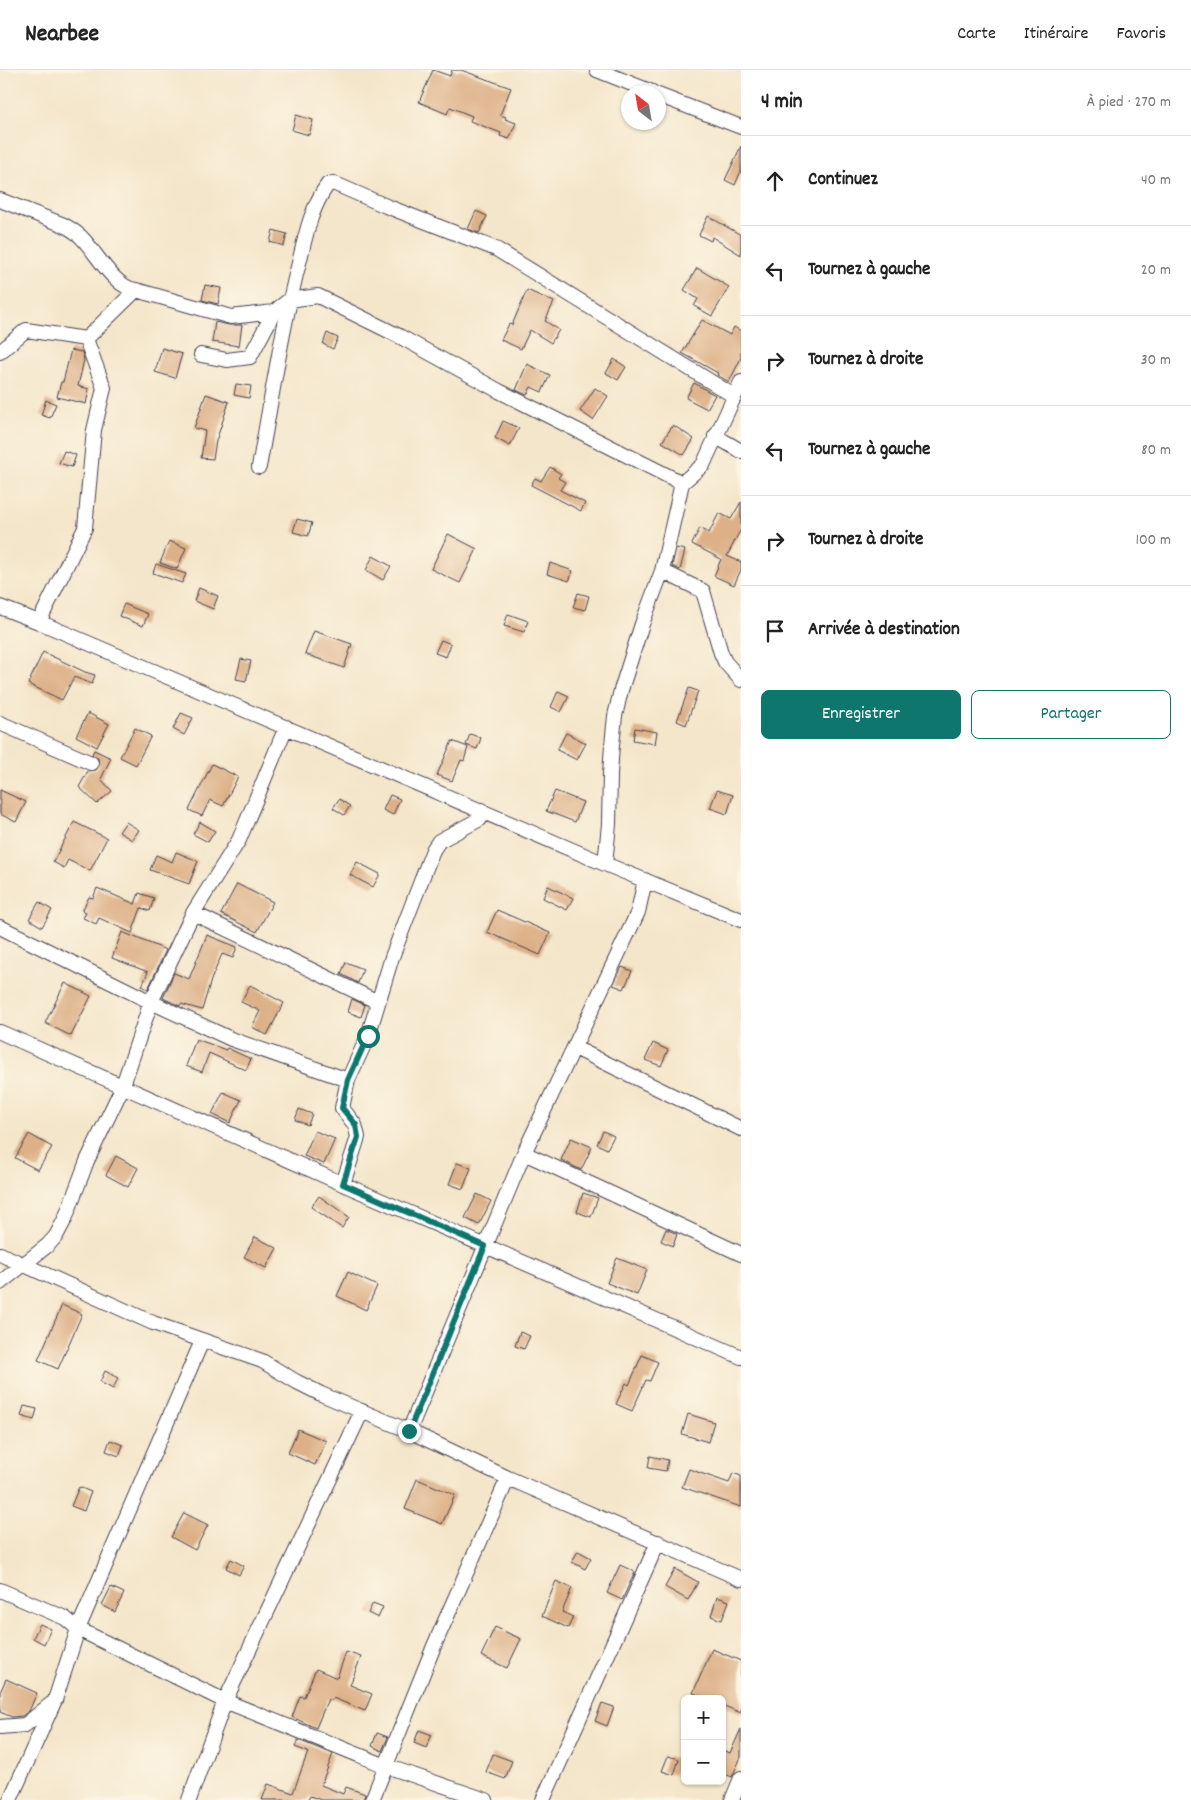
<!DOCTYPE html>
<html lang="fr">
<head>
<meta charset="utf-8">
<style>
	:root { --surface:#fff; --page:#f6f6f6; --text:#222; --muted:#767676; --line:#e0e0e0; --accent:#0f766e }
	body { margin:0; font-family:Dekko,sans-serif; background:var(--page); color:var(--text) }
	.controls { position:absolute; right:15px; bottom:15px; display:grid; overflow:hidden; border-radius:8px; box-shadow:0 1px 4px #0004 }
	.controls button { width:45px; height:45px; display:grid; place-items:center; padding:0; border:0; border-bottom:1px solid var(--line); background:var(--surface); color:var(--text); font:25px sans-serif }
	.compass { position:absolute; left:621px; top:15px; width:45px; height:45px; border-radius:50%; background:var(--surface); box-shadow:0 1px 4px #0004; rotate:329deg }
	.stop { position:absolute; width:15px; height:15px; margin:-11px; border:4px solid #0f766e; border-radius:50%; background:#fff }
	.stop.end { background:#0f766e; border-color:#fff; box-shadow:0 1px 5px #0008 }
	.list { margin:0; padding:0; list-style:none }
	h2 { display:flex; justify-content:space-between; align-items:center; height:65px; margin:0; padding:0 20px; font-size:21px }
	h2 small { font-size:16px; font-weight:400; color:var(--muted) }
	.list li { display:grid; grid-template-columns:32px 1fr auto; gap:15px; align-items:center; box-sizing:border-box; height:90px; padding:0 20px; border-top:1px solid var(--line) }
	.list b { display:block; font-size:19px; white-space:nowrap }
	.list em { font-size:16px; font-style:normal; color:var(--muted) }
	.actions { display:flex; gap:10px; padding:15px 20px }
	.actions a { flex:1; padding:11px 0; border:1px solid var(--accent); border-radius:8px; text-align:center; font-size:18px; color:var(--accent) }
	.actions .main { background:var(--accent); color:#fff }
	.icon { flex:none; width:28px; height:28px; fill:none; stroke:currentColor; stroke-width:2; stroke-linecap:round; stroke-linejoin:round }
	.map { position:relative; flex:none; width:741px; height:1730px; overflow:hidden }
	header { display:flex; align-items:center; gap:30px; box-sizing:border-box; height:70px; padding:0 25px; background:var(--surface); border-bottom:1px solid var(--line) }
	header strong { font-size:24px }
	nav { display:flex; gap:28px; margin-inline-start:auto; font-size:18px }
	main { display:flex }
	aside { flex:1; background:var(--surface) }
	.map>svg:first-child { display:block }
</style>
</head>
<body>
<header>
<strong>Nearbee</strong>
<nav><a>Carte</a><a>Itinéraire</a><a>Favoris</a></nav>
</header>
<main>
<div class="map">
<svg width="741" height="1730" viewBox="0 0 741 1730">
	<rect width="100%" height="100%" fill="#fcf5e5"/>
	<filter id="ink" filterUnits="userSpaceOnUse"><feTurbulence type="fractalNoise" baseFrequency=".02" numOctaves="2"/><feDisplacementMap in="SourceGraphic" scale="10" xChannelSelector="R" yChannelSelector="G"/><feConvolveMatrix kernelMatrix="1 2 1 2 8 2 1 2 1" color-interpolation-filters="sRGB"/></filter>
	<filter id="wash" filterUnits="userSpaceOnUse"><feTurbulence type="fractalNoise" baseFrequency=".0096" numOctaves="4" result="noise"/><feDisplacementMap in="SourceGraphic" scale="20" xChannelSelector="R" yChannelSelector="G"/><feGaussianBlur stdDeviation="1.12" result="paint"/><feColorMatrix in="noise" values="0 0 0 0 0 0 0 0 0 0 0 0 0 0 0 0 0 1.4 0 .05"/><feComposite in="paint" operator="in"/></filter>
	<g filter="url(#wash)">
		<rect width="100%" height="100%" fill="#f4e6ca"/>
		<g id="blocks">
			<path fill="#ddb087" d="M 433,0 L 450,6 L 452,0 L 461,0 L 511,18 L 500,45 L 506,47 L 505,49 L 516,53 L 509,69 L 500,66 L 501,63 L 470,51 L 472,46 L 450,37 L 447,44 L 419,32 Z
				M 296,45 L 313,50 L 309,65 L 292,60 Z
				M 741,76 L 741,101 L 735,115 L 725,110 Z
				M 476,141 L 487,146 L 479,163 L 468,159 Z
				M 708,146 L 741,165 L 741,185 L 712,167 L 711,171 L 699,165 Z
				M 273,160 L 287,164 L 284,176 L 270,172 Z
				M 697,198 L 729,217 L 712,246 L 694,236 L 698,229 L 684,220 Z
				M 205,215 L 221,218 L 218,234 L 202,230 Z
				M 527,220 L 554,232 L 545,251 L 559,260 L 551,273 L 530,260 L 521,279 L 501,270 L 509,254 L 512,255 Z
				M 702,250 L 730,265 L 734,257 L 741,261 L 741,288 L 729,312 L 717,305 L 718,303 L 682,283 Z
				M 215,252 L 229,255 L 242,255 L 239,276 L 212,272 Z
				M 327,263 L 338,268 L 333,279 L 323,274 Z
				M 162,278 L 182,284 L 175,308 L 155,302 Z
				M 71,280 L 82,282 L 84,290 L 78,316 L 89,319 L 86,334 L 57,327 L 61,312 L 63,312 Z
				M 614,289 L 626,297 L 618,310 L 606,303 Z
				M 527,294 L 550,305 L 542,322 L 531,317 L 527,325 L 516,320 Z
				M 694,313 L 715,325 L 707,339 L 686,328 Z
				M 236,314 L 251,316 L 249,328 L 234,325 Z
				M 595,318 L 608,326 L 593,350 L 580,341 Z
				M 206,324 L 229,332 L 216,371 L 213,389 L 201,388 L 205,361 L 194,358 Z
				M 46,330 L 56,334 L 50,348 L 41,345 Z
				M 503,351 L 519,358 L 510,376 L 495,368 Z
				M 673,355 L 694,369 L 684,385 L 662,372 Z
				M 64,381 L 76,385 L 72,397 L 59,393 Z
				M 550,397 L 561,404 L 558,408 L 565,412 L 560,420 L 585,433 L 581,441 L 531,415 L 535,408 L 541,411 Z
				M 741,432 L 741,459 L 727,486 L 741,492 L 741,500 L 734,515 L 714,506 L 721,489 L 692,474 L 700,458 L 709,463 L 719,443 L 731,449 Z
				M 297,449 L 312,453 L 308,466 L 293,462 Z
				M 448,464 L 477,479 L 460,513 L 431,499 Z
				M 169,471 L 186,478 L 177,499 L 160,493 Z
				M 676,478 L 685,480 L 680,500 L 672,496 Z
				M 373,486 L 391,496 L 383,510 L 366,500 Z
				M 550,493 L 573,501 L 569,511 L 547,504 Z
				M 156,494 L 186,504 L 182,513 L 153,503 Z
				M 199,518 L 218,526 L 213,539 L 194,531 Z
				M 578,523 L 589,526 L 585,540 L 573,537 Z
				M 124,534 L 148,544 L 143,556 L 119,546 Z
				M 508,544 L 528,551 L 524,562 L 504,556 Z
				M 314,561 L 352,574 L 344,598 L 305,584 Z
				M 441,570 L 451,574 L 446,587 L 435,583 Z
				M 43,582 L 85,602 L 95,605 L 92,614 L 74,607 L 62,630 L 28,614 Z
				M 241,589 L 251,591 L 246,611 L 236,609 Z
				M 689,618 L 698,621 L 686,655 L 677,651 Z
				M 558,621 L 569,626 L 561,642 L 551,637 Z
				M 88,643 L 109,654 L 97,677 L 76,666 Z
				M 181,643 L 193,648 L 184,665 L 173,659 Z
				M 135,658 L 151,666 L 136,695 L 120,687 Z
				M 635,658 L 657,662 L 655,674 L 633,670 Z
				M 566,663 L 586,673 L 577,690 L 557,680 Z
				M 470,664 L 481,668 L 477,679 L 466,675 Z
				M 452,671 L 468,677 L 464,691 L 461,690 L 452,711 L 437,705 Z
				M 94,680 L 111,688 L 101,709 L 112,721 L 97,734 L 79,717 L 88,701 L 96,700 L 99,696 L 98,688 L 92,684 Z
				M 212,694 L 238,707 L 223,736 L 210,730 L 202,746 L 189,740 Z
				M 0,720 L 26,732 L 16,752 L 0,744 Z
				M 717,720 L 733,725 L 727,744 L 710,738 Z
				M 555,721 L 583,732 L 575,752 L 546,741 Z
				M 390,725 L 400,729 L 393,745 L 383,740 Z
				M 339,729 L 350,736 L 344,745 L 333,738 Z
				M 74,752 L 107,768 L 90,801 L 68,790 L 64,798 L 53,792 Z
				M 126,752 L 139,760 L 132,770 L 119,762 Z
				M 200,752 L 215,761 L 208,772 L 193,764 Z
				M 176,782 L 198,791 L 189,814 L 150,800 L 156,785 L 172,792 Z
				M 357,792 L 380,804 L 373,817 L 350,805 Z
				M 237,814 L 273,832 L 257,862 L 221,844 Z
				M 548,816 L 573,828 L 567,840 L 543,828 Z
				M 97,818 L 135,834 L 139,823 L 154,828 L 150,841 L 141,838 L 132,863 L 99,848 L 96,854 L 83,848 L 86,843 L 82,841 L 89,827 L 93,828 Z
				M 39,832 L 52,840 L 42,857 L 29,849 Z
				M 497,840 L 550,863 L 540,885 L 487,862 Z
				M 122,862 L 166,880 L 148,919 L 142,916 L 148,902 L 112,888 Z
				M 207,865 L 237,877 L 233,888 L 222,884 L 211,910 L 202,940 L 181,934 L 180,936 L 163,928 L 174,903 L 189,909 Z
				M 346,892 L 363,899 L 358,913 L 341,904 Z
				M 622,897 L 632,901 L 624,919 L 613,915 Z
				M 65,913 L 91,926 L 71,966 L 45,953 Z
				M 250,915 L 284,933 L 267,965 L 252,957 L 260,941 L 241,932 Z
				M 352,929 L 365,935 L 361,947 L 348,942 Z
				M 196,969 L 226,980 L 227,978 L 251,989 L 246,1000 L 209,983 L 202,1002 L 186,996 Z
				M 653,973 L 668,980 L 661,996 L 645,990 Z
				M 223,1022 L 241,1030 L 230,1053 L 212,1044 Z
				M 299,1039 L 312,1044 L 308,1055 L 295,1050 Z
				M 315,1061 L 335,1069 L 324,1094 L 304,1086 Z
				M 603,1061 L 614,1066 L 607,1079 L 597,1074 Z
				M 29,1064 L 52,1077 L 38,1100 L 15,1088 Z
				M 571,1068 L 592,1077 L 581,1100 L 561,1090 Z
				M 116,1086 L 138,1098 L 128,1117 L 106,1105 Z
				M 457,1093 L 471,1098 L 463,1119 L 449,1114 Z
				M 583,1123 L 598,1128 L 591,1147 L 577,1142 Z
				M 477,1124 L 491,1131 L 479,1155 L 465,1148 Z
				M 319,1126 L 349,1147 L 342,1158 L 311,1137 Z
				M 666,1159 L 677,1164 L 673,1176 L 661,1171 Z
				M 255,1167 L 277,1178 L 266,1198 L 244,1187 Z
				M 617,1188 L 647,1200 L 637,1225 L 607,1213 Z
				M 348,1202 L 377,1216 L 366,1240 L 337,1226 Z
				M 62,1235 L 82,1244 L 58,1299 L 38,1290 Z
				M 520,1262 L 530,1266 L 524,1279 L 515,1276 Z
				M 642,1285 L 658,1292 L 650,1311 L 646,1310 L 632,1341 L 616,1334 L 626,1313 L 629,1315 Z
				M 105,1301 L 118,1308 L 113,1319 L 100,1312 Z
				M 24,1336 L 37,1339 L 34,1350 L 21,1346 Z
				M 688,1344 L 714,1352 L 708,1372 L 682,1364 Z
				M 298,1359 L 326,1371 L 315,1395 L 288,1383 Z
				M 110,1370 L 123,1375 L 119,1386 L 106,1381 Z
				M 650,1386 L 668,1390 L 666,1401 L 648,1398 Z
				M 689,1399 L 729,1413 L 733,1403 L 741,1406 L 741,1437 L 682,1417 Z
				M 417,1409 L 455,1425 L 442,1454 L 405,1439 Z
				M 79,1417 L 91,1422 L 84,1441 L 71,1436 Z
				M 184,1443 L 208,1455 L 195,1480 L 171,1467 Z
				M 578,1481 L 591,1488 L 585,1499 L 572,1492 Z
				M 231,1489 L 244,1496 L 239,1505 L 226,1498 Z
				M 620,1495 L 635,1502 L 622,1530 L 607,1523 Z
				M 675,1499 L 698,1512 L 688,1530 L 665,1517 Z
				M 556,1511 L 572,1518 L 562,1542 L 573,1547 L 568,1558 L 542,1546 Z
				M 111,1517 L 124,1523 L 115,1542 L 102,1535 Z
				M 717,1527 L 729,1531 L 722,1550 L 711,1546 Z
				M 373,1533 L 383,1537 L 378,1548 L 368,1543 Z
				M 40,1554 L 51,1559 L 44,1574 L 33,1568 Z
				M 495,1557 L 521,1569 L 507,1598 L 481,1586 Z
				M 712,1579 L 741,1591 L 741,1643 L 722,1635 L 722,1629 L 707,1629 L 693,1623 Z
				M 346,1582 L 361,1587 L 350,1615 L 372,1624 L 365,1641 L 333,1628 L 331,1631 L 328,1629 L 316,1658 L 292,1647 L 300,1626 L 304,1627 L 316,1599 L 337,1608 Z
				M 6,1609 L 37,1623 L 29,1641 L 22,1646 L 12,1647 L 0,1642 L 0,1622 Z
				M 602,1633 L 614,1637 L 607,1656 L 595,1651 Z
				M 741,1659 L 741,1687 L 732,1707 L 722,1703 L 722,1680 L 730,1683 Z
				M 419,1660 L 432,1665 L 426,1678 L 414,1673 Z
				M 377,1663 L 388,1667 L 382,1681 L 372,1676 Z
				M 298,1670 L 333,1684 L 321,1715 L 343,1724 L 346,1717 L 365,1724 L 363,1730 L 321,1730 L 310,1726 L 308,1730 L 262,1730 L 268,1714 L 293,1723 L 308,1682 L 295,1677 Z
				M 493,1684 L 512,1691 L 505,1709 L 486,1702 Z
				M 668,1686 L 679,1689 L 674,1705 L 662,1701 Z"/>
		</g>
	</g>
	<g filter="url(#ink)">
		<use href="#blocks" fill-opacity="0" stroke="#423f50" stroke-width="1"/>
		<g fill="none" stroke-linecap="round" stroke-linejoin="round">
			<defs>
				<path id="street" d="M 597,0 L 652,22
					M 658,25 L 741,57
					M 0,130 L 64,155 C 71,159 78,163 83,169 C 97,184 115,218 136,220 L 231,247 L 274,242
					M 0,282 L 26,260 L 86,269 L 136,220
					M 201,285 L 227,290 L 250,287 L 274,242 L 289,230 L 318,226 L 399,266 L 499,321 L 682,413
					M 715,366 L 741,381
					M 259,397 C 272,327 282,257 300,189 C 306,163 312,136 328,114 L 333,113 L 386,136 L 496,179 L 734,326
					M 662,501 L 703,521 L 721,583 L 725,592 L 741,610
					M 0,537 L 39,552 L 605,794 L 741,850
					M 39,552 L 85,458 L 94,360 L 104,318 L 86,269
					M 0,653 L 91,693
					M 605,794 L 609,754 L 610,704 L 612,675 L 615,646 L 621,620 L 642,554 L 662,501 L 682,413 L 703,395 L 741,312
					M 193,843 L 378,932
					M 0,857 L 151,932 L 231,969 L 348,1010
					M 0,962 L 343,1114 L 741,1287
					M 575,978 L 741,1059
					M 524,1083 L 741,1184
					M 343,1114 L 358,1067 L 355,1055 L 342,1038 L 348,1010 L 368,966 L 392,887 L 433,780 L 439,771 L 480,749 L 481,740
					M 0,1184 L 153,1253 L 262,1291 L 297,1312 L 321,1324 L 409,1361 L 508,1408 L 741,1509
					M 0,1213 L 48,1175 L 56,1166 L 65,1149 L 87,1091 L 122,1018 L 151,932 L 193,843 L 239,770 L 286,657
					M 409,1361 L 524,1083 L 638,842 L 645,810
					M 0,1520 L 65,1548 L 78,1559 L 225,1631 L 386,1696 L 486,1730
					M 0,1657 L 25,1655 L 51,1634
					M 10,1730 L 55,1630 L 78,1559 L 202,1271
					M 189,1730 L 225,1631 L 362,1341
					M 372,1730 L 434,1576 L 508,1408
					M 543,1730 L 658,1472
					M 732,1730 L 741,1708"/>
			</defs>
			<use href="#street" stroke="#423f50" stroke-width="16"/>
			<use href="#street" stroke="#fff" stroke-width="14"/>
		</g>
	</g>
	<g fill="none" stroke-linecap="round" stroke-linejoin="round" filter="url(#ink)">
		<path stroke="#0f766e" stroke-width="6" d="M 368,966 L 348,1010 L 342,1038 L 356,1055 L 358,1067 L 343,1114 L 485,1176 L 409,1361"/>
	</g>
</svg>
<div class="controls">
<button>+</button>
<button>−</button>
</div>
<svg class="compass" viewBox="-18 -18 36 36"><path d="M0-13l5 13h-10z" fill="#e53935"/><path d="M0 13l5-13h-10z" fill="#767676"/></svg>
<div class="stop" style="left:368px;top:966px"></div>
<div class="stop end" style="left:409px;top:1361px"></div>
</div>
<aside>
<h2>4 min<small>À pied · 270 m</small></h2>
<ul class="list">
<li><svg class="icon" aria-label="ahead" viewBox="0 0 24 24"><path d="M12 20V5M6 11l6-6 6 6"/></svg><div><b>Continuez</b></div><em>40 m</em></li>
<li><svg class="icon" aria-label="left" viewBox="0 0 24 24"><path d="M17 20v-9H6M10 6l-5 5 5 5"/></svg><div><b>Tournez à gauche</b></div><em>20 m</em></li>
<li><svg class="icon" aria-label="right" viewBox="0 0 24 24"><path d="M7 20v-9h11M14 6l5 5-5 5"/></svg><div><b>Tournez à droite</b></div><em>30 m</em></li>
<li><svg class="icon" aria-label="left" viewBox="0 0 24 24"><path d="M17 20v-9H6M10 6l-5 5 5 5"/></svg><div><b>Tournez à gauche</b></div><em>80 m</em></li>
<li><svg class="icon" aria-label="right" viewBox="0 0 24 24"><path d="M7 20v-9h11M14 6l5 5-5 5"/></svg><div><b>Tournez à droite</b></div><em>100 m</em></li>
<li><svg class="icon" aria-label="arrive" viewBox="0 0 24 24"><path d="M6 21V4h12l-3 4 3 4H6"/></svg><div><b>Arrivée à destination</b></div></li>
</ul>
<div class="actions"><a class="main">Enregistrer</a><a>Partager</a></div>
</aside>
</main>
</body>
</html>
